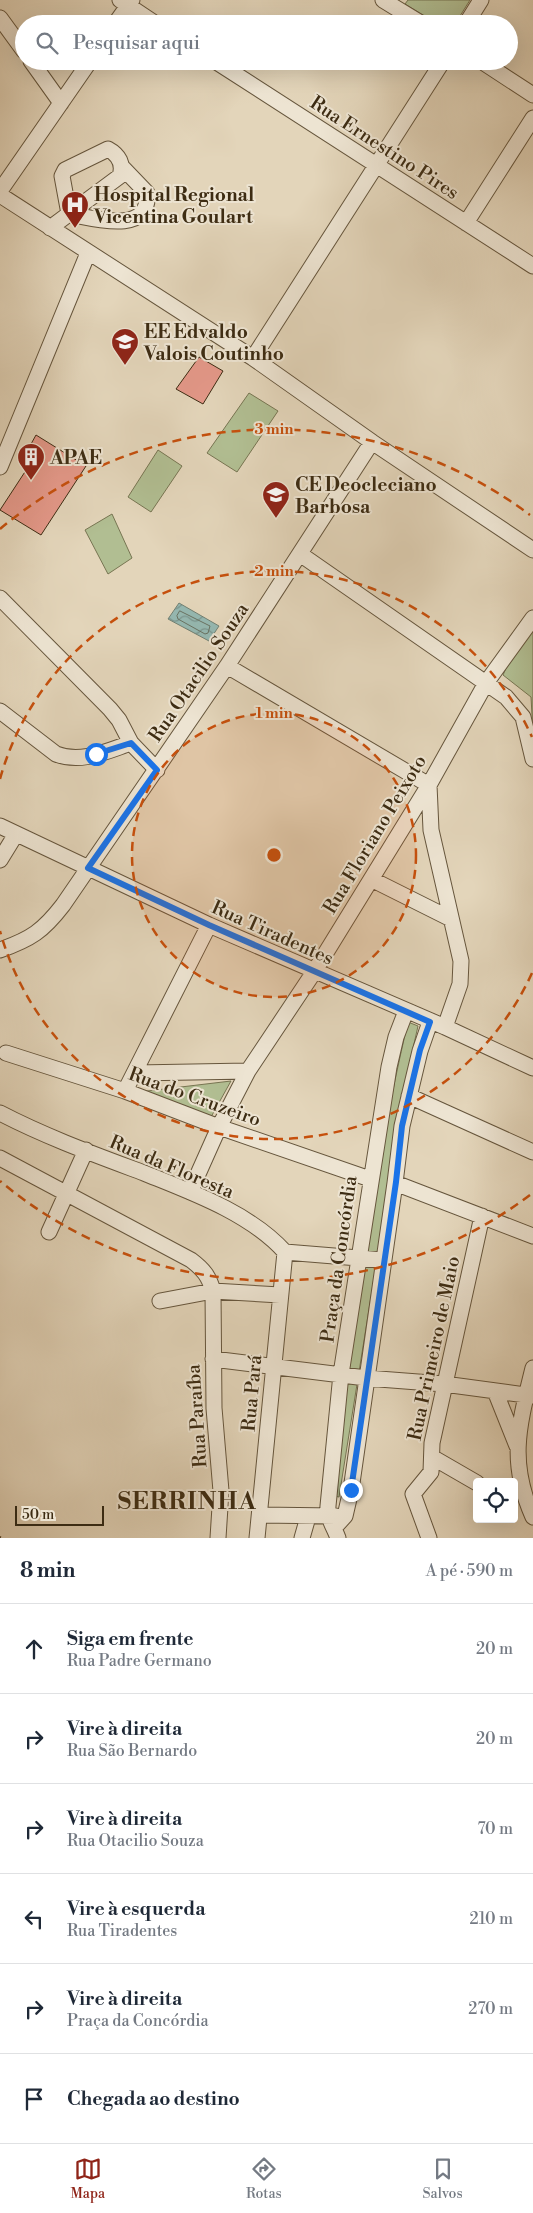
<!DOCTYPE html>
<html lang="pt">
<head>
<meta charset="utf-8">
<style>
	:root { --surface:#fff; --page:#f6f6f7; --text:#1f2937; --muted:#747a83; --line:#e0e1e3; --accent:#8f2418 }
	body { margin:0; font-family:"Libre Bodoni",serif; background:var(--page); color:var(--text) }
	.controls { position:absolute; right:15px; bottom:15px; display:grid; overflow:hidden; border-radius:5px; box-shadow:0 5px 20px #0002 }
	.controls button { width:45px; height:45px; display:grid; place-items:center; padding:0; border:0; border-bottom:1px solid var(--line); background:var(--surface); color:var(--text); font:25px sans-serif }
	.scale { position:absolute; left:15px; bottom:12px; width:89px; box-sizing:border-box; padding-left:5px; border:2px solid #3d2c13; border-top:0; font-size:14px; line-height:18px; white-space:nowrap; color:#3d2c13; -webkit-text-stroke:4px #ede4d2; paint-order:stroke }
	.stop { position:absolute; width:15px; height:15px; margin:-11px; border:4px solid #1a73e8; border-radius:50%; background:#fff }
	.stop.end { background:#1a73e8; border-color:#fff; box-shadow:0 1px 5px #0008 }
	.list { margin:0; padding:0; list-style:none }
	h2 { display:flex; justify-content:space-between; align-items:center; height:65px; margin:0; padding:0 20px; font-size:21px }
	h2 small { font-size:16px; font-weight:400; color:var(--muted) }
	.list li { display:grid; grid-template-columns:32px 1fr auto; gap:15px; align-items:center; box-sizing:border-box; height:90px; padding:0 20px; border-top:1px solid var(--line) }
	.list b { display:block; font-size:19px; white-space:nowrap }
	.list p { margin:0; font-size:16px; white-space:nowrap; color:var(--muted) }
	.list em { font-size:16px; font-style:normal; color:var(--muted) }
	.icon { flex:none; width:28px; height:28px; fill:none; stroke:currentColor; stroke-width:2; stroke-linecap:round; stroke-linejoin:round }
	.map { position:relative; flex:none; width:533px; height:1538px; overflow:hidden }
	.search { position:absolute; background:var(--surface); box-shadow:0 5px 20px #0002; left:15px; right:15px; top:15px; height:55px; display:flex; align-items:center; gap:12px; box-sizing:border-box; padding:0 18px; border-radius:28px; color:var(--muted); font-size:19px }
	.sheet { height:605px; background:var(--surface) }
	nav { display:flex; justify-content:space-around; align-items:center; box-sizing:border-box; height:70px; border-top:1px solid var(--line); background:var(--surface); font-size:14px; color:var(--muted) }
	nav a { display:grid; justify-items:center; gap:2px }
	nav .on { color:var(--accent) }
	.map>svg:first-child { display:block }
</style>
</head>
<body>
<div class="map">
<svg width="533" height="1538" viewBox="0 0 533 1538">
	<defs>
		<pattern id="water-waves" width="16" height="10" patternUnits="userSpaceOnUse" patternTransform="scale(1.25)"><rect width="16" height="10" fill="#95b8b1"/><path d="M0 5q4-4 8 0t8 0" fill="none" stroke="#7b968f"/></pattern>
	</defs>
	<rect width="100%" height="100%" fill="#e3d5ba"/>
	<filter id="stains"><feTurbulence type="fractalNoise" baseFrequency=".004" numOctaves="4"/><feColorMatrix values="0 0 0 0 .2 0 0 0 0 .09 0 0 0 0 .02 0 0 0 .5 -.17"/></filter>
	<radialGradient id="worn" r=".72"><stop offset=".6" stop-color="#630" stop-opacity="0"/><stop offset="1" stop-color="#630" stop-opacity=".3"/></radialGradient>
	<path fill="#b1be92" stroke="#777552" d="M 408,0 L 470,0 L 455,24 L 438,24 L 405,4 Z
		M 249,393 L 278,411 L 237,472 L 207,453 Z
		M 158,450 L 182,466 L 151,512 L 128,497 Z
		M 112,514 L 132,558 L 108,574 L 85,530 Z
		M 533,627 L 533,733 L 531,697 L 503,675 L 508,664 Z
		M 408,1022 L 418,1026 L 405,1084 L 339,1497 L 334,1496 C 352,1337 371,1178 408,1022 Z
		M 231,1081 L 211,1117 L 139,1092 Z"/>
	<path fill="url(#water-waves)" stroke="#728072" d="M 179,603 L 219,626 L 209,641 L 168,619 Z"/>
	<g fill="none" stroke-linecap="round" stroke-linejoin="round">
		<path stroke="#697262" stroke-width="1" d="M 180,611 L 210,626 L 208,633 L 205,634 L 178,619 L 177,616 Z"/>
	</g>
	<path fill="#e49889" stroke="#3d2c13" d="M 199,357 L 223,371 L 203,404 L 176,389 Z
		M 36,435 L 86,466 L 41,535 L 0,510 L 34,458 L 26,453 Z"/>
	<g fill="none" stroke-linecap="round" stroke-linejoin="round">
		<defs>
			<path id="minor" d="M 120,0 L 156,24
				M 383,0 L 422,24
				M 0,18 L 24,51
				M 115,24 L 132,0
				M 466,24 L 481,0
				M 31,61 L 61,103
				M 215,61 L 533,266
				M 481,61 L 533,95
				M 0,191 L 90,61
				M 0,195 L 253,358 L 372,442 L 533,550
				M 69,214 C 92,218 151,236 147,193 L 123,168
				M 466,223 L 533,118
				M 50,228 L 120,176 C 124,164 119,155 108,149 L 65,170 L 62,176 L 69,214
				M 253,358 L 443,61
				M 0,467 L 88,253
				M 300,554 L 506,697 L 523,717 L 533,759
				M 0,598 L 110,709 L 119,720 L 131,743 L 157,770
				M 227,666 L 429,785
				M 0,711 L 56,754 C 81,764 107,751 131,743
				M 429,785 L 431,830 L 461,961 L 460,984 L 445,1027
				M 0,826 L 209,925 L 445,1027 L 533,1068
				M 0,860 L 16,834
				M 371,879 L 451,919
				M 0,950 C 31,939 43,931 63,905 L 227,666 L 372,442
				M 6,1053 L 125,1091 L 219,1127 L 370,1179
				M 136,1073 L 248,1071
				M 125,1091 L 209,925
				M 409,1096 L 533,1152
				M 0,1113 C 46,1137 96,1155 144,1173 C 191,1192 250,1213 285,1252 L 383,1260
				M 0,1158 L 191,1260 C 203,1269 209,1276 213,1291 L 214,1408 L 221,1491 L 218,1538
				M 395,1183 L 533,1236
				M 190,1192 L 219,1127 L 248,1071 L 314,972 L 429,785 L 486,683 L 533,618
				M 49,1232 L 86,1150
				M 160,1301 L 213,1291 L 280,1295
				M 213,1359 L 366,1378 L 444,1384 L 533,1396
				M 533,1368 C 519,1425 508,1461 533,1517
				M 495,1391 L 517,1446
				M 432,1457 L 477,1483
				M 260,1515 L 336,1516
				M 335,1527 L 345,1516 L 351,1490 L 395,1183 L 402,1126 L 420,1051 L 430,1022
				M 257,1538 L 285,1252
				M 302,1538 L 308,1517
				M 338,1538 C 334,1527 327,1518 328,1506 L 341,1374 L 389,1067 L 396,1037 L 406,1011
				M 429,1538 L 413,1494 L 431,1472 L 432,1443 L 482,1216"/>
		</defs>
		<use href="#minor" stroke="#66563d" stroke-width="17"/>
		<path stroke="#3d2c13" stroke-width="2" stroke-dasharray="1 2.5" stroke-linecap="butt" d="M 0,1537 L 2,1538"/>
		<use href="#minor" stroke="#ede4d2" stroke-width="15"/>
	</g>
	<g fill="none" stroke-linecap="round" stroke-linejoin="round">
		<path stroke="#1a73e8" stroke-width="6" d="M 96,754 L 131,743 L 157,770 L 88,868 L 209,925 L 430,1022 L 420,1050 L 402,1126 L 396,1182 L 351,1490"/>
	</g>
	<circle cx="274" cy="855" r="142" fill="#c6500d" fill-opacity=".12"/>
	<g fill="none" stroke="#c6500d" stroke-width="2.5" stroke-dasharray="9 6">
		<circle cx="274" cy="855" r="142"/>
		<path d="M532 973A284 284 0 0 1 0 931M0 779A284 284 0 0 1 532 737"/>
		<path d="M530 1195A426 426 0 0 1 0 1181M0 529A426 426 0 0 1 530 515"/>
	</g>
	<defs>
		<symbol id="hospital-pin" viewBox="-11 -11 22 30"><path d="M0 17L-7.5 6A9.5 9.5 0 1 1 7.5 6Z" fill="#8f2418" stroke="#ede4d2"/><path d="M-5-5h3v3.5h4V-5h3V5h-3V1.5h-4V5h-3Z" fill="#fff"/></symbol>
		<symbol id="school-pin" viewBox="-11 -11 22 30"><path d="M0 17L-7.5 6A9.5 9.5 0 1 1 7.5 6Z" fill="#8f2418" stroke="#ede4d2"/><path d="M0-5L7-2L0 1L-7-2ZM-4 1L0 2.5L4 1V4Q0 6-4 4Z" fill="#fff"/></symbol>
		<symbol id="building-pin" viewBox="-11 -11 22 30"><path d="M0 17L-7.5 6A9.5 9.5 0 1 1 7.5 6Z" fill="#8f2418" stroke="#ede4d2"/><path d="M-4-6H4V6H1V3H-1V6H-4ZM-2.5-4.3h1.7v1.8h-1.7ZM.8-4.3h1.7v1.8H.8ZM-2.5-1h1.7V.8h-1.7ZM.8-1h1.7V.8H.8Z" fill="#fff"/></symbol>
	</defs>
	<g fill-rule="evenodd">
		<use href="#hospital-pin" x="59" y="189" width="32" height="43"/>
		<use href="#school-pin" x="109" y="326" width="32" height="43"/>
		<use href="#building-pin" x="15" y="441" width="32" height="43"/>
		<use href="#school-pin" x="260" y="479" width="32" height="43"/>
	</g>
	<g text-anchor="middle" stroke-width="4" stroke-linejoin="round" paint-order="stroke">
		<g font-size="19" fill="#3d2c13" stroke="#ede4d2">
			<text transform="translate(385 147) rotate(33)" y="7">Rua Ernestino Pires</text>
			<text transform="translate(198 672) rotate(-56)" y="7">Rua Otacilio Souza</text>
			<text transform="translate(374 834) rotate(-59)" y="7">Rua Floriano Peixoto</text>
			<text transform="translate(273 932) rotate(24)" y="7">Rua Tiradentes</text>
			<text transform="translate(195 1096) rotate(20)" y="7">Rua do Cruzeiro</text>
			<text transform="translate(172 1166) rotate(23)" y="7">Rua da Floresta</text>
			<text transform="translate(338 1259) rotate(-82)" y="7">Praça da Concórdia</text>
			<text transform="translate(433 1348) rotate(-78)" y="7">Rua Primeiro de Maio</text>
			<text transform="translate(251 1393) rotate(-85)" y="7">Rua Pará</text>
			<text transform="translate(196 1416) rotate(-94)" y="7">Rua Paraíba</text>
		</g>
		<g font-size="19" font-weight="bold" fill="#3d2c13" stroke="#ede4d2" text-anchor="start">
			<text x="94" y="201">Hospital Regional<tspan x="94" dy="22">Vicentina Goulart</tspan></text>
			<text x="144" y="338">EE Edvaldo<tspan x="144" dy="22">Valois Coutinho</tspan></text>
			<text x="50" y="464">APAE</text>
			<text x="295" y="491">CE Deocleciano<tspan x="295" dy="22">Barbosa</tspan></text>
		</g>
		<g font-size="24" font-weight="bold" letter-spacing="1" fill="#3d2c13" stroke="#ede4d2">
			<text x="187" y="1509">SERRINHA</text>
		</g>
	</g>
	<circle cx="274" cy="855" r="8" fill="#c6500d" stroke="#ede4d2" stroke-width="2.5"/>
	<g font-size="15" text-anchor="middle" font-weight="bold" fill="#c6500d" stroke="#ede4d2" stroke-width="4" stroke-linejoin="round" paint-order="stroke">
		<text x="274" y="434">3 min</text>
		<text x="274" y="576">2 min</text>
		<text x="274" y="718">1 min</text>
	</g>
	<rect width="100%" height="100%" filter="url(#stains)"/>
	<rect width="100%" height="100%" fill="url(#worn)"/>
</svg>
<div class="controls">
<button><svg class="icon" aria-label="locate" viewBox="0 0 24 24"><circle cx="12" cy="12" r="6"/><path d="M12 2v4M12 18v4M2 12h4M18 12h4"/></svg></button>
</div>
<div class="scale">50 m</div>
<div class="stop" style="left:96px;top:754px"></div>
<div class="stop end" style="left:351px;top:1490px"></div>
<div class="search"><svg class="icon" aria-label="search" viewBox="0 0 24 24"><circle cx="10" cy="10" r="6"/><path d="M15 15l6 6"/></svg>Pesquisar aqui</div>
</div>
<section class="sheet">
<h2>8 min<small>A pé · 590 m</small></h2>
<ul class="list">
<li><svg class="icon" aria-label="ahead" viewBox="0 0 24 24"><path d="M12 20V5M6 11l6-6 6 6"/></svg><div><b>Siga em frente</b><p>Rua Padre Germano</p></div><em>20 m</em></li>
<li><svg class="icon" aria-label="right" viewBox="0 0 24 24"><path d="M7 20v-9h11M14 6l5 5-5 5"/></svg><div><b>Vire à direita</b><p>Rua São Bernardo</p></div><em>20 m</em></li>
<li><svg class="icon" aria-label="right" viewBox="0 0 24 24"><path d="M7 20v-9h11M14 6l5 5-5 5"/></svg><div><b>Vire à direita</b><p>Rua Otacilio Souza</p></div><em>70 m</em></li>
<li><svg class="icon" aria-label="left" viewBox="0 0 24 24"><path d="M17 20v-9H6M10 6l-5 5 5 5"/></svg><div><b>Vire à esquerda</b><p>Rua Tiradentes</p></div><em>210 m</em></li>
<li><svg class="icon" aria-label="right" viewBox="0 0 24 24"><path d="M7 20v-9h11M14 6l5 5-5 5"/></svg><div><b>Vire à direita</b><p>Praça da Concórdia</p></div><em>270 m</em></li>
<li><svg class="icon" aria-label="arrive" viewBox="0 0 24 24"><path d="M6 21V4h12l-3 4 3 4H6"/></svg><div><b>Chegada ao destino</b></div></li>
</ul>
</section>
<nav>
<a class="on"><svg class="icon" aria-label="map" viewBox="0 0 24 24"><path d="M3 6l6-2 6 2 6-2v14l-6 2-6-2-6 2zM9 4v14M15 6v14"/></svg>Mapa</a>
<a><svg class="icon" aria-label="directions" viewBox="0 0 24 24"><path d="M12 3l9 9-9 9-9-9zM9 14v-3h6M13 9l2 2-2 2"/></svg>Rotas</a>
<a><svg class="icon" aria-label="saved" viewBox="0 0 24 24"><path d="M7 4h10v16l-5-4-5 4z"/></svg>Salvos</a>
</nav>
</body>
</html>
